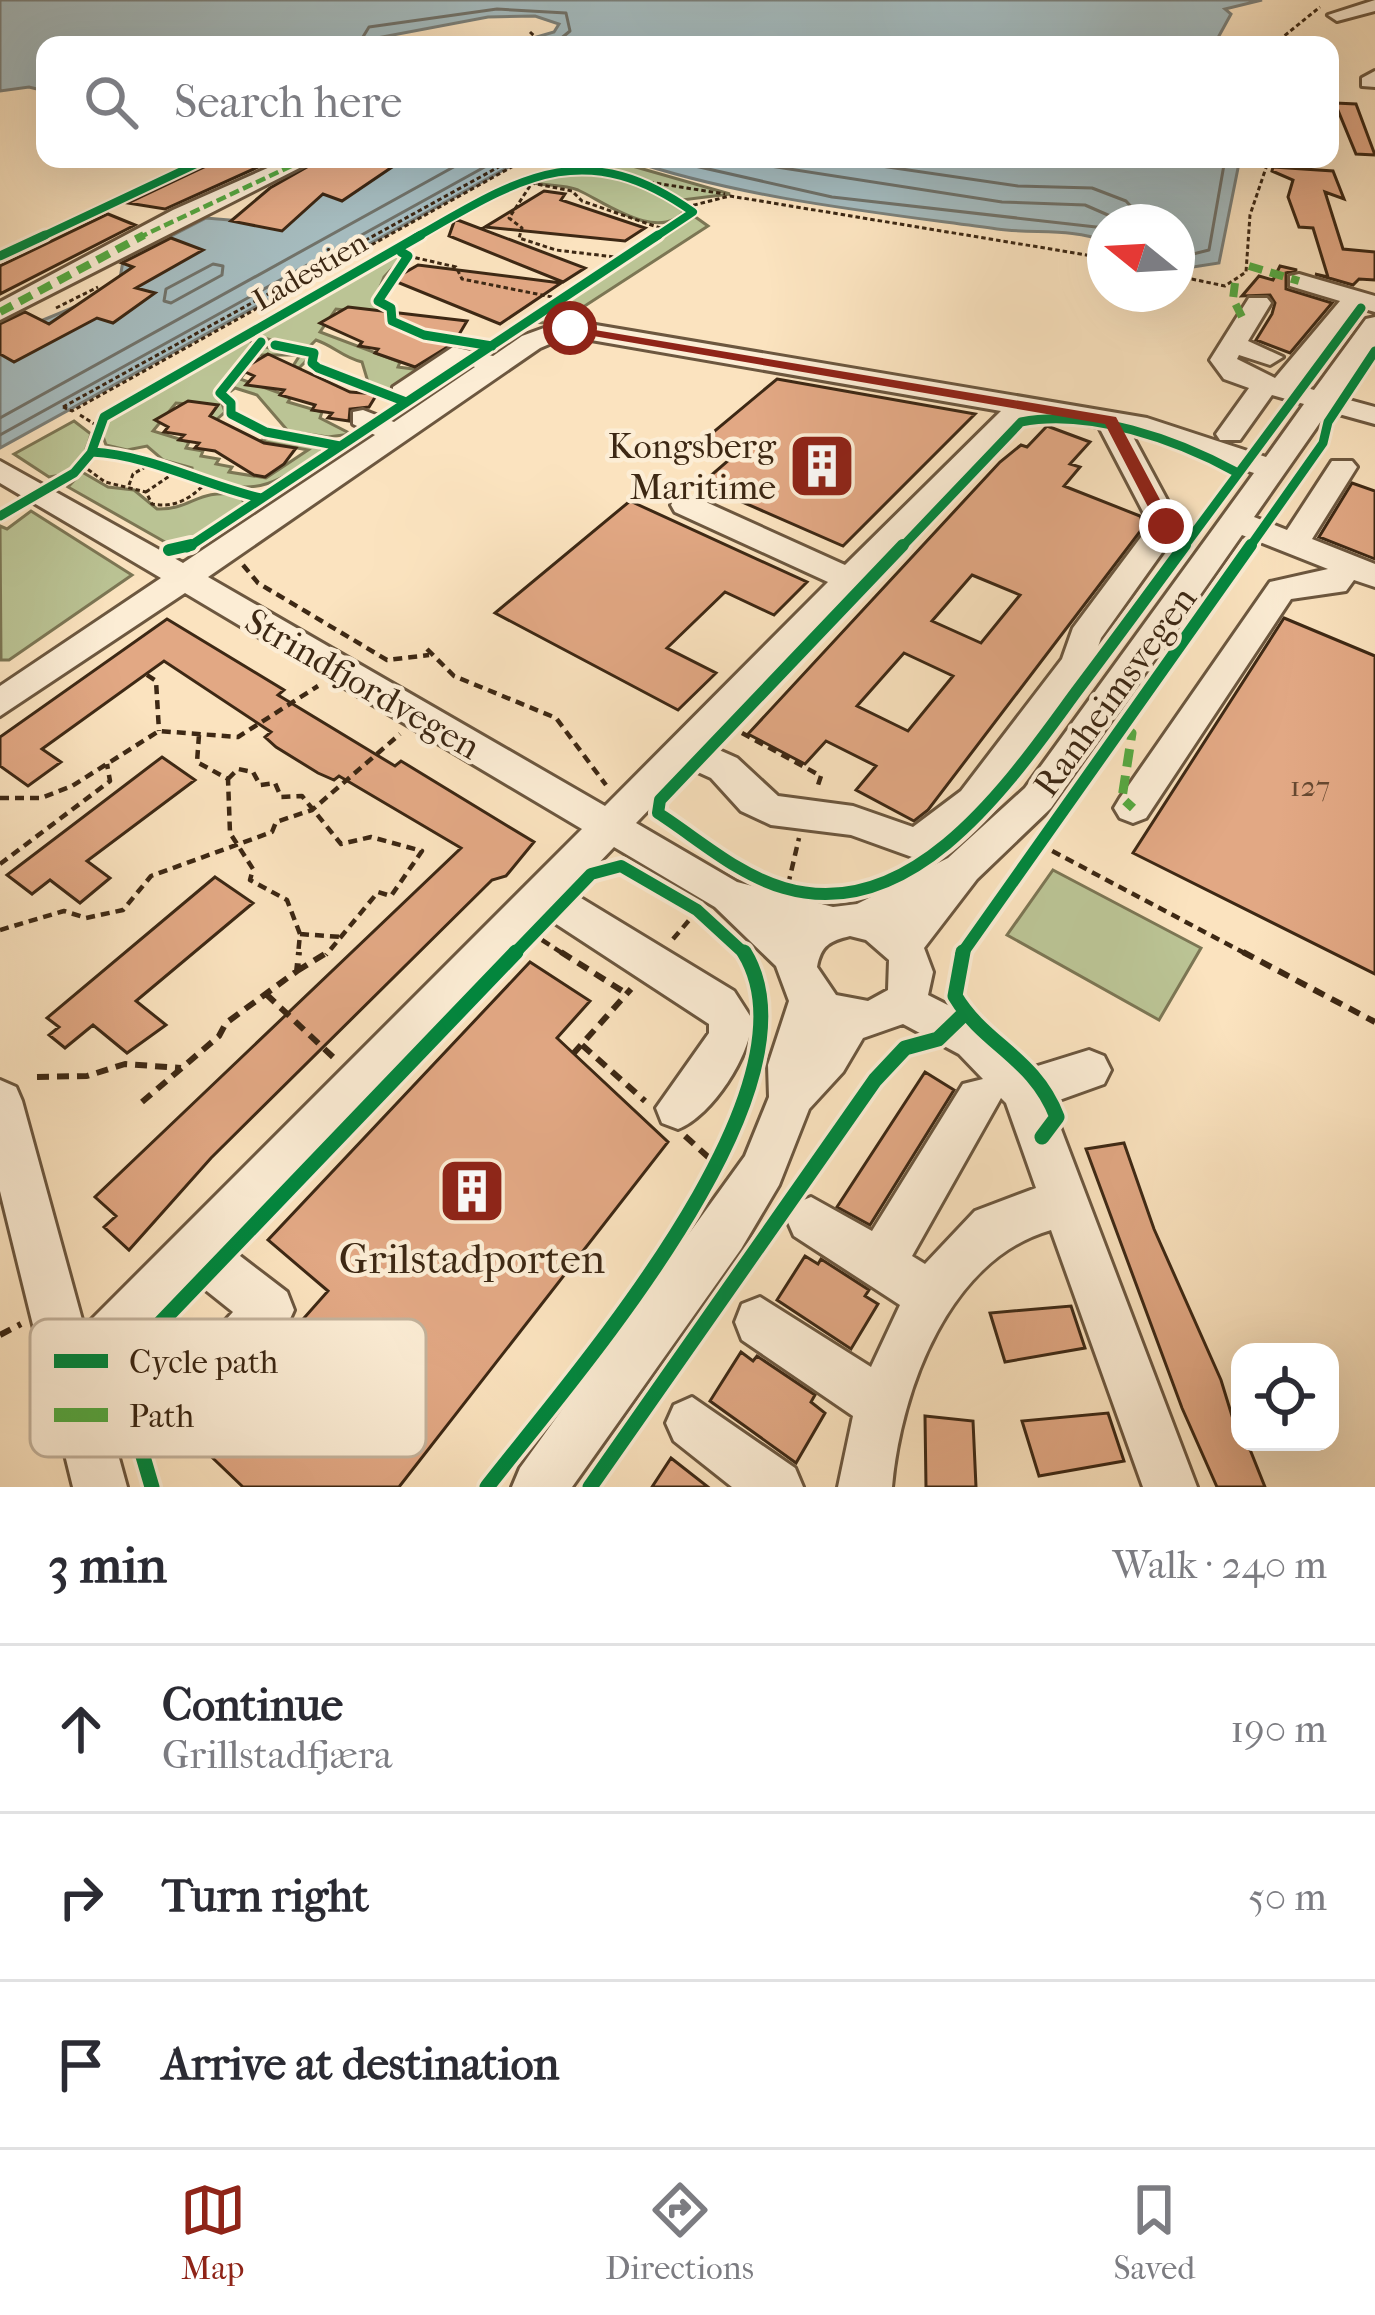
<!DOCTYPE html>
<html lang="en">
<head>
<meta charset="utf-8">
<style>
	:root { --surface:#fff; --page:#f2f2f3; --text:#2b2b33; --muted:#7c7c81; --line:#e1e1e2; --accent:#8f2418 }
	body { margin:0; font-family:"IM FELL French Canon",serif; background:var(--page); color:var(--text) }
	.controls { position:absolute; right:36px; bottom:36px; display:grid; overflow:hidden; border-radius:24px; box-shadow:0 12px 48px #0002 }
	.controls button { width:108px; height:108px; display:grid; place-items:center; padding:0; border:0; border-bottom:3px solid var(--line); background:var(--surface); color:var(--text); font:60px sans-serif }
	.compass { position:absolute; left:1087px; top:204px; width:108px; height:108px; border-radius:50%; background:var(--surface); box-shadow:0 12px 48px #0002; rotate:288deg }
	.stop { position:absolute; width:36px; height:36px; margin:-27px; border:9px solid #8f2418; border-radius:50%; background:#fff }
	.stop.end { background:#8f2418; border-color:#fff; box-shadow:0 3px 12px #0008 }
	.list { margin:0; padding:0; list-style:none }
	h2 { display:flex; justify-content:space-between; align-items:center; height:156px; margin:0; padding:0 48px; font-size:51px }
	h2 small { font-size:39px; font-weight:400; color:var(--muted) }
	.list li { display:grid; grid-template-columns:78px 1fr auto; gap:36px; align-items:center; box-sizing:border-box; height:168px; padding:0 48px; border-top:3px solid var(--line) }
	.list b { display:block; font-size:45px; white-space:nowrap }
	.list p { margin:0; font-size:39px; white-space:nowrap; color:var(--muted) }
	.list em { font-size:39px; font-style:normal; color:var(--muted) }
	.icon { flex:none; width:66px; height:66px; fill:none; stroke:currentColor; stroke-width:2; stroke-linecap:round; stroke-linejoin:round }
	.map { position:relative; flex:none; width:1375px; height:1487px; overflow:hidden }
	.search { position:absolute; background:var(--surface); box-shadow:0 12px 48px #0002; left:36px; right:36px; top:36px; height:132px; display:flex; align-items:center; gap:30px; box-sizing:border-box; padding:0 42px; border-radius:24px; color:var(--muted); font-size:45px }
	.sheet { height:660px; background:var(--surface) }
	nav { display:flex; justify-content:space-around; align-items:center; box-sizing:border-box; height:168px; border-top:3px solid var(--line); background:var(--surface); font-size:33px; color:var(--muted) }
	nav a { display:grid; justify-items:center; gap:6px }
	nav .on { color:var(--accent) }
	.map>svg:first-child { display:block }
</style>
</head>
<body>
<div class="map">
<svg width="1375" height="1487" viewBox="0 0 1375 1487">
	<rect width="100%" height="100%" fill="#fbe3bf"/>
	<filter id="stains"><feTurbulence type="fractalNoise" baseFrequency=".00167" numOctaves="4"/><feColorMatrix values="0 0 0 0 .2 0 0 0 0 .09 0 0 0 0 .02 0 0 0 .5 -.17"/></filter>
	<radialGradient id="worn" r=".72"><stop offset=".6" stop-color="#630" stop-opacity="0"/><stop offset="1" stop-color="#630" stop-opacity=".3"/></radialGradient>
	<path fill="#bbc495" stroke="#7c7654" stroke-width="3" d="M 561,159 L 608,159 L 730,194 L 682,200 L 626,174 L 570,166 Z
		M 576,170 L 639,183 L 685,210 C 659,244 603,201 578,190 C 561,183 539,187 522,180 Z
		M 694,216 L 708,226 L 557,324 L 533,322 Z
		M 396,253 L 401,259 L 384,277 L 374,302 L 383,314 L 336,309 L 320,332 L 400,362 L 398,367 L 428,371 L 393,392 L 368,382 L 362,362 C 342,357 334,346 316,340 L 307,349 L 252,335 Z
		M 247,338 L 254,344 L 218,392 L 225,412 L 216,420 L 209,417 L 217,406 L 176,403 L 153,431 L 189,442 L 186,448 L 203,451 L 201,456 L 219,459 L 216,464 L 232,467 L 229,472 L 266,478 L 308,450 L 260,441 L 267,438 L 320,444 L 322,453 C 267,489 256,496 192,476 L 192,468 L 163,460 L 147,446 L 127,450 L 106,445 L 101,431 L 109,418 Z
		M 262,346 L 309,358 L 299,368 L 293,366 L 300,355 L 259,355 L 240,379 L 291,397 L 288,402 L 322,412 L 320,418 L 351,434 L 328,437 L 288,431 L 257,395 L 235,388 L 224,396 L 237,370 Z
		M 74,421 L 91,434 C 85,457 75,475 49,477 L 14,454 Z
		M 82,472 L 108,487 L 134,490 L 157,509 C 193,510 196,488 239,495 L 245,504 L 187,543 L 172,546 L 68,487 Z
		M 31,511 L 132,575 L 9,660 L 1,660 L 0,526 L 7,529 Z
		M 1053,870 L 1201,948 L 1159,1020 L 1007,935 Z"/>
	<path fill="#a5bbbe" stroke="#7b807a" stroke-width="3" d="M 0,0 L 1262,0 L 1225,9 L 1231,14 L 1214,45 L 509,45 L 554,32 L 559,24 L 535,16 L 488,17 L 340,45 L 45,45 L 45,91 L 29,87 L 0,91 Z
		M 353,159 L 523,159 L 0,448 L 0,339 C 40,319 81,308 119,284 L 123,261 L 206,218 L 241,221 Z
		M 626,159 L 1235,159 L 1238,168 L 1219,263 L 1180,269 L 1177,222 L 1105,222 L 1105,241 C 1072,228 1034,234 997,229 C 873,212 745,199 626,159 Z"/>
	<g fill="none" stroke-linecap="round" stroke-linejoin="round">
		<path stroke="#717269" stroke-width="3" d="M 358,45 L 369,27 L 497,9 L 566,13 L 570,31 L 553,45
			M 664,159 L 832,197 L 1105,228
			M 725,159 L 1002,202 L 1085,205 L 1124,222
			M 833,159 L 1018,186 L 1092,188 L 1126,201 L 1145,222
			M 1177,258 L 1209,250 L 1225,159
			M 213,264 L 223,266 L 222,275 L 171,303 L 164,301 L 166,289 Z
			M 0,418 L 468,159
			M 0,435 L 499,159"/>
	</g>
	<path fill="#e2a884" stroke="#3d2814" stroke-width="3" fill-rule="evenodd" d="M 1335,103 L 1356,104 L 1375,155 L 1356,154 Z
		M 221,159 L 276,159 L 165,209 L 128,203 Z
		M 321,159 L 404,159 L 342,201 L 323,194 L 282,231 L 231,221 L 270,188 Z
		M 1273,167 L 1333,171 L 1344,199 L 1325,192 L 1343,249 L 1375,252 L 1375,280 L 1359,279 L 1353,285 L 1315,274 L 1328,277 L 1313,228 L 1299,227 L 1288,197 L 1293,180 L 1272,171 Z
		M 544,191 L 565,194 L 561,200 L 645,228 L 625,241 L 485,227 Z
		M 108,214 L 135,225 L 0,294 L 0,266 Z
		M 455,219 L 585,268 L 563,282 L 449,236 Z
		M 171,238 L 203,250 L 136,288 L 155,293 L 113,323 L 97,318 L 14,362 L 0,354 L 0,324 L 25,312 L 49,324 L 133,267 L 122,263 Z
		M 418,265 L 561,283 L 500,324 L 392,280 Z
		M 1280,266 L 1297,270 L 1286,273 L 1286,289 L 1332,303 L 1290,353 L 1256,340 L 1272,314 L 1275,303 L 1270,295 L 1242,296 L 1259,276 L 1273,280 Z
		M 348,307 L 467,321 L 454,343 L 415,367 L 375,353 L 378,349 L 359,346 L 362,342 L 320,323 Z
		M 268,354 L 350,392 L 377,394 L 369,407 L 350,409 L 349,421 L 328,418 L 332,413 L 312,410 L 315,405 L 280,395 L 284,390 L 246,385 L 254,376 L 241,370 Z
		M 777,379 L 975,414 L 843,546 L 701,484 L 737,453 L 705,439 Z
		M 188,401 L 218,405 L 210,416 L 264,443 L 296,448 L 284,464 L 265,477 L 254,475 L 215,451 L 195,448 L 199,443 L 179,440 L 184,435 L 164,432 L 168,427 L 155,420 Z
		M 1047,426 L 1090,442 L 1070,464 L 1080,467 L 1064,486 L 1140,516 L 1145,525 L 928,810 L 914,821 L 856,790 L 876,766 L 826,741 L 805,764 L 748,734 L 1000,462 L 1021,445 L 1027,447 ZM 972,575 L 1020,595 L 981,643 L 932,621 ZM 904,653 L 953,676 L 908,731 L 857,706 Z
		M 1352,483 L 1375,491 L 1375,559 L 1319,537 Z
		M 630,501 L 807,582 L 774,615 L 725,592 L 667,648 L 716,673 L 678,710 L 495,613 Z
		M 1284,618 L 1375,656 L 1375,974 L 1133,853 Z
		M 167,619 L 284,690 L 278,695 L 395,766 L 401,761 L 534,842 L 506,876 L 492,880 L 211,1158 L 129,1250 L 104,1227 L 116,1216 L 95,1197 L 461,848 L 339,776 L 334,780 L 318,773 L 276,747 L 265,737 L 271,732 L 164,661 L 42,749 L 61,762 L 28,786 L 0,766 L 0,737 Z
		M 162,757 L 195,780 L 87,861 L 110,878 L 80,903 L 50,880 L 32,894 L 7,875 Z
		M 215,877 L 253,903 L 136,1001 L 166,1025 L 127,1053 L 93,1025 L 65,1048 L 49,1035 L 59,1027 L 47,1018 Z
		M 530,962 L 590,1001 L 557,1038 L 668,1142 L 399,1487 L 243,1487 L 195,1441 L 328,1291 L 268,1240 Z
		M 925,1072 L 954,1090 L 870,1225 L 837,1207 Z
		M 1124,1143 L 1154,1229 L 1221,1380 L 1240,1442 L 1247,1442 L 1265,1487 L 1217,1487 L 1182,1408 L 1086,1149 Z
		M 805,1256 L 818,1264 L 821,1259 L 869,1290 L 865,1296 L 878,1304 L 851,1349 L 777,1300 Z
		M 1071,1306 L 1085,1348 L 1005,1362 L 990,1313 Z
		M 741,1352 L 753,1361 L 757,1356 L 815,1395 L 811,1402 L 825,1413 L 796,1463 L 710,1401 Z
		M 1108,1413 L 1124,1461 L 1039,1476 L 1022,1421 Z
		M 925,1416 L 973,1421 L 976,1487 L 926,1487 Z
		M 671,1458 L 708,1487 L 652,1487 Z"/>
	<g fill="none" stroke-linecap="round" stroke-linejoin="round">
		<defs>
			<path id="minor" d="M 1375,0 L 1375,11 L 1337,21 L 1328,15 Z
				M 1375,71 L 1375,87 L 1362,86 L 1362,78 Z
				M 288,159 L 317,159 L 0,320 L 0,302 L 173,210 Z
				M 1299,274 L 1375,296 L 1375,312 L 1361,308 L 1298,385 L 1314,390 L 1366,319 L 1375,317 L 1375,344 L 1338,397 L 1375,407 L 1375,424 L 1328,411 L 1254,517 L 1287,530 L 1332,461 L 1352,461 L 1357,467 L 1312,539 L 1375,564 L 1375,587 L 1354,580 L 1346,591 L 1291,599 L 1146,818 L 1133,823 L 1120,818 L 1114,808 L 1120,798 L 1270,582 L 1328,569 L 1242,535 L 1051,808 L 977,879 L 924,948 L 933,972 L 928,995 L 989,1026 L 1031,1068 L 1089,1050 L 1104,1056 L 1111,1070 L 1104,1084 L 1051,1103 L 1197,1487 L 1143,1487 L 1051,1230 C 949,1259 901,1389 892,1487 L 838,1487 L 853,1416 L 742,1340 L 735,1322 L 742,1304 L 760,1297 L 871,1367 L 900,1305 L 794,1236 L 787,1220 L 794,1204 L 811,1197 L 872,1231 L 963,1084 L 983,1079 L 959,1054 L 903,1024 L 863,1038 L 843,1072 L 809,1109 L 779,1185 L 741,1249 L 572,1487 L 512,1487 L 520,1468 L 745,1156 L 769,1097 L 768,1065 L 789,1001 L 776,966 L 715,907 L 614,847 L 571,892 L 734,991 L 752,1019 C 751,1055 712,1116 678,1129 L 662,1123 L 656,1108 L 709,1033 L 709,1024 L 547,918 L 231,1249 L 287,1292 L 294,1310 C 280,1344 239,1391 205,1406 L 187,1398 L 179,1380 L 187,1362 L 233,1312 L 198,1284 L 98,1382 L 127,1487 L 73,1487 L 0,1191 L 0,1080 L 16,1087 L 22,1101 L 84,1327 L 582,829 L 185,593 L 0,716 L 0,686 L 161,578 L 0,483 L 0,461 L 183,563 L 375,435 L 353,424 L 353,412 L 363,410 L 394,422 L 475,367 L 465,363 L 413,399 L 393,399 L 393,387 L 453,347 L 493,356 L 522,336 L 566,320 L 1147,418 L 1266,457 L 1304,404 L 1272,395 L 1240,440 L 1220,440 L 1216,434 L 1249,388 L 1224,379 L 1210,360 L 1249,298 L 1267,298 L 1271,303 L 1248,341 L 1283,357 L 1270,365 L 1239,355 L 1237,359 L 1275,378 L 1340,301 L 1290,286 L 1290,276 ZM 568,336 L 1001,411 L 845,565 L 697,498 L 675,498 L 671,505 L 675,512 L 828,582 L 605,806 L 208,577 L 540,348 ZM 1030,415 L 1099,427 L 1150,525 L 1073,628 L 1062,659 L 961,791 L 913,827 L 853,806 L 778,796 L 737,758 L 710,746 ZM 1131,433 L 1254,473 L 1025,788 L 948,858 L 857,904 L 833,907 L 737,882 L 636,823 L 689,768 L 711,778 L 741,811 L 771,825 L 851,835 L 912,857 L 946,848 L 987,811 L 1090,670 L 1101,638 L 1181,526 ZM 850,936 L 866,940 L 889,960 L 888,990 L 868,1001 L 836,995 L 817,967 C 821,945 830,941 850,936 ZM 1001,1098 L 1006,1103 L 1036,1188 L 975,1211 L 925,1264 L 912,1256 Z
				M 692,1397 L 795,1468 L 803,1487 L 732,1487 L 674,1441 L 666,1423 L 674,1405 Z"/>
		</defs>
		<use href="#minor" stroke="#6c573f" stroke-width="6"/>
		<path stroke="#3d2814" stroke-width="3" stroke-dasharray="4.5 3" stroke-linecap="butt" d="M 530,32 L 542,43
			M 1273,45 L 1320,7
			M 516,180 L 572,191 L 582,201 L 666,230
			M 642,181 L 725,194
			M 530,186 L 509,218 L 522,228 L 519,238 L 556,250 L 623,258
			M 686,207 L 730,196 L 1105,258
			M 408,256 L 456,267 L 462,279 L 562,299
			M 1177,276 L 1225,286 L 1246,272 L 1250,215 L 1269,159
			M 56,308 L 98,287
			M 270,344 L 275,345
			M 63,407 L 72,411 L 526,159
			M 63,407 L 513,159
			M 80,415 L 96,425
			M 82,465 L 105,482 L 146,492 L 152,504 C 174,508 188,500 204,485
			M 129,485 L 133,474 L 152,463
			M 146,492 L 174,473"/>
		<path stroke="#3d2814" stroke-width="4.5" stroke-dasharray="9 6" stroke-linecap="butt" d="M 243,565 L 258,583 L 387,660 L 429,655
			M 427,649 L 454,676 L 556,718 L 606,785
			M 147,675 L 156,681 L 159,731
			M 742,733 L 821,776 L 817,788
			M 199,735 L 197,762 L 228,779 L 230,833 L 253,869 L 250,880 L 287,900 L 300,934 L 298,955
			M 228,779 L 238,769 L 253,772 L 260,785 L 275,783 L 281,797 L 302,796 L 341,844 L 371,837 L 422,851 L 391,896 L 378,892 L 326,955
			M 0,798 L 41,798 L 72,786 L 159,731 L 238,737 L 318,686
			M 1039,844 L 1248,955
			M 0,864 L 110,781 L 107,764
			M 788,885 L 799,838
			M 0,930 L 64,911 L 86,918 L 123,910 L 151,876 L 272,832 L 276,822 L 312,810 L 400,734
			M 300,934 L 341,937
			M 673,939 L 697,911
			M 542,940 L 565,955"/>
		<path stroke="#3d2814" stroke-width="6" stroke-dasharray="12 8" stroke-linecap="butt" d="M 561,952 L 624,992
			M 1243,952 L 1375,1022
			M 297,971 L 328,952
			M 266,994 L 334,1058
			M 582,1045 L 645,1101
			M 573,1054 L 631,989
			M 37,1077 L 87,1076 L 125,1064 L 181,1068
			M 142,1102 L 219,1036 L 226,1023 L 297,971 L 299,952
			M 685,1136 L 718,1166
			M 0,1335 L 21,1324"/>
		<use href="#minor" fill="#fcedd5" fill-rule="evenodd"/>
		<path stroke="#55aa42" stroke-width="4.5" stroke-dasharray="10 4.5" stroke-linecap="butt" d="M 138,238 L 306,159"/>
		<path stroke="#55aa42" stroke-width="8" stroke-dasharray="14 8" stroke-linecap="butt" d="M 1249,266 L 1299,281
			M 1235,283 L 1233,299 L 1244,321
			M 0,312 L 144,235"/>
		<path stroke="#55aa42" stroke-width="9" stroke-dasharray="18 9" stroke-linecap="butt" d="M 1123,727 L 1132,733 L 1122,798 L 1133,808"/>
		<defs>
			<path id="cycleway-far3" d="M 39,238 L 207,159
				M 415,238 C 518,179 583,134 693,212 L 654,238"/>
			<path id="cycleway-far2" d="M 401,252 L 408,256 L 378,301 L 391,308 L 392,321 L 424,335 L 492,346
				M 0,256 L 45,235
				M 261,342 L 220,393 L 231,403 L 231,414 L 266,432 L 340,446
				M 275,345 L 314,353 L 312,363 L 318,368 L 406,402
				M 92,452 C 150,455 204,485 261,498
				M 0,516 L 74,473 L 91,453 L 104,417 L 421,235
				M 187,548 L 658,235
				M 901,548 L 1021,422 C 1089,409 1176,439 1236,472
				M 1183,548 L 1361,308
				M 1249,548 L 1323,443 L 1328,422 L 1375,351"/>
			<path id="cycleway-far1" d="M 903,545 L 660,800 L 658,813 C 697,838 738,875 784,888 C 914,926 1012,779 1076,692 C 1113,643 1149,594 1185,545
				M 169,550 L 191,545
				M 513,955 L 591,874 L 621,866 L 697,910 L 746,955
				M 961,955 L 1251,545"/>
			<path id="cycleway" d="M 963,952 L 955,996 C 984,1045 1034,1057 1057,1117 L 1042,1137
				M 152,1487 L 120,1378 L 123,1362 L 516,952
				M 487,1487 C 569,1381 829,1089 744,952
				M 590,1487 L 875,1080 L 905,1048 L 938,1039 L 966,1012"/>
		</defs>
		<use href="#cycleway-far3" stroke="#fcedd5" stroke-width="12"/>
		<use href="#cycleway-far2" stroke="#fcedd5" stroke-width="15"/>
		<use href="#cycleway-far1" stroke="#fcedd5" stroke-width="20"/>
		<use href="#cycleway" stroke="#fcedd5" stroke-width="22"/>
		<use href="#cycleway-far3" stroke="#00873e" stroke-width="8"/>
		<use href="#cycleway-far2" stroke="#00873e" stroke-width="9"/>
		<use href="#cycleway-far1" stroke="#00873e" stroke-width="12"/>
		<use href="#cycleway" stroke="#00873e" stroke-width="15"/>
	</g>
	<path fill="#8f2418" d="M 565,325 L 1116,417 L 1174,526 L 1160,530 L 1105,424 L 570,332 Z"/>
	<defs>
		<symbol id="building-square" viewBox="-11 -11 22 22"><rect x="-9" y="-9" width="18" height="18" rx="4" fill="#8f2418" stroke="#fcedd5"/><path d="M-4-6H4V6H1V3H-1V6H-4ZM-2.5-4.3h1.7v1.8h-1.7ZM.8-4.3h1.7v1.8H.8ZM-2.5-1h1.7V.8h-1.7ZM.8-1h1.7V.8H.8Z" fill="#fff"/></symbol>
	</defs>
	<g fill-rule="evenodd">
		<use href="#building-square" x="784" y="428" width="76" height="76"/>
		<use href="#building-square" x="434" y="1153" width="76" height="76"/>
	</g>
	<g text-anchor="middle" stroke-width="9" stroke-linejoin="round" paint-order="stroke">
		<g font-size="30" fill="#3d2814" stroke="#fcedd5">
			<text transform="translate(310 271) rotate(-30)" y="10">Ladestien</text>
		</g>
		<g font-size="30" fill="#664830">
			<text x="1310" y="796">127</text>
		</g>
		<g font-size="36" fill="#3d2814" stroke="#fcedd5" text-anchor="end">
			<text x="776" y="458">Kongsberg<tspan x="776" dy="41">Maritime</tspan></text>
		</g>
		<g font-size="36" fill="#3d2814" stroke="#fcedd5">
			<text transform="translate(363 683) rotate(30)" y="13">Strindfjordvegen</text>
			<text transform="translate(1114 691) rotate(-54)" y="13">Ranheimsvegen</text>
		</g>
		<g font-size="42" fill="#3d2814" stroke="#fcedd5">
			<text x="472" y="1273">Grilstadporten</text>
		</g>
	</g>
	<rect x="30" y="1319" width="396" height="138" rx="18" fill="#fcedd5" stroke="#c3b29b" stroke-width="3"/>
	<rect x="54" y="1354" width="54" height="14" fill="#00873e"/>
	<rect x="54" y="1408" width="54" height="14" fill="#55aa42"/>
	<g font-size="33" fill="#3d2814">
		<text x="129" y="1373">Cycle path</text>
		<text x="129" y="1427">Path</text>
	</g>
	<rect width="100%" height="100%" filter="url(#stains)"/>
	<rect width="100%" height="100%" fill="url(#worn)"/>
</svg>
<div class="controls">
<button><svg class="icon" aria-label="locate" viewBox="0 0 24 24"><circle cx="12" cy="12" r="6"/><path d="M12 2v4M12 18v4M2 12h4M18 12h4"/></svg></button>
</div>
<svg class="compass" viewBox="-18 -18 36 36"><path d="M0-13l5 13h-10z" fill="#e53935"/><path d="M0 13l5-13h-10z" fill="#7c7c81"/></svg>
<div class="stop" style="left:570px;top:328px"></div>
<div class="stop end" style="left:1166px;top:526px"></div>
<div class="search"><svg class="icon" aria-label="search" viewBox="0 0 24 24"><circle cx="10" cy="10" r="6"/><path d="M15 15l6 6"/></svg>Search here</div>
</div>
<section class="sheet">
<h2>3 min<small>Walk · 240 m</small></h2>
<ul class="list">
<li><svg class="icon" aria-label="ahead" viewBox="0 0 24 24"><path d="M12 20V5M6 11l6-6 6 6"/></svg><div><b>Continue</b><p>Grillstadfjæra</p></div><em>190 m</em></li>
<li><svg class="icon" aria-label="right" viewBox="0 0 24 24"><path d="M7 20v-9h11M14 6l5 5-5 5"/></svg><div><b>Turn right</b></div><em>50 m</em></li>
<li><svg class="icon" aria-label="arrive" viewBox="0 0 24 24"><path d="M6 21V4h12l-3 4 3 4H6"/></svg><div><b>Arrive at destination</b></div></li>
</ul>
</section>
<nav>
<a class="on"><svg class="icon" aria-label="map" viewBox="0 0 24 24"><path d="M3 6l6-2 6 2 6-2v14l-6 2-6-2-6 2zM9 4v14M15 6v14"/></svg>Map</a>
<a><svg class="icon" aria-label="directions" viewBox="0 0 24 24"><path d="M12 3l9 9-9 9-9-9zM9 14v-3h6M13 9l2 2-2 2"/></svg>Directions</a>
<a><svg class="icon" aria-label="saved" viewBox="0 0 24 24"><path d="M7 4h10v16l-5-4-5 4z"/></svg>Saved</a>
</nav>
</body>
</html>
